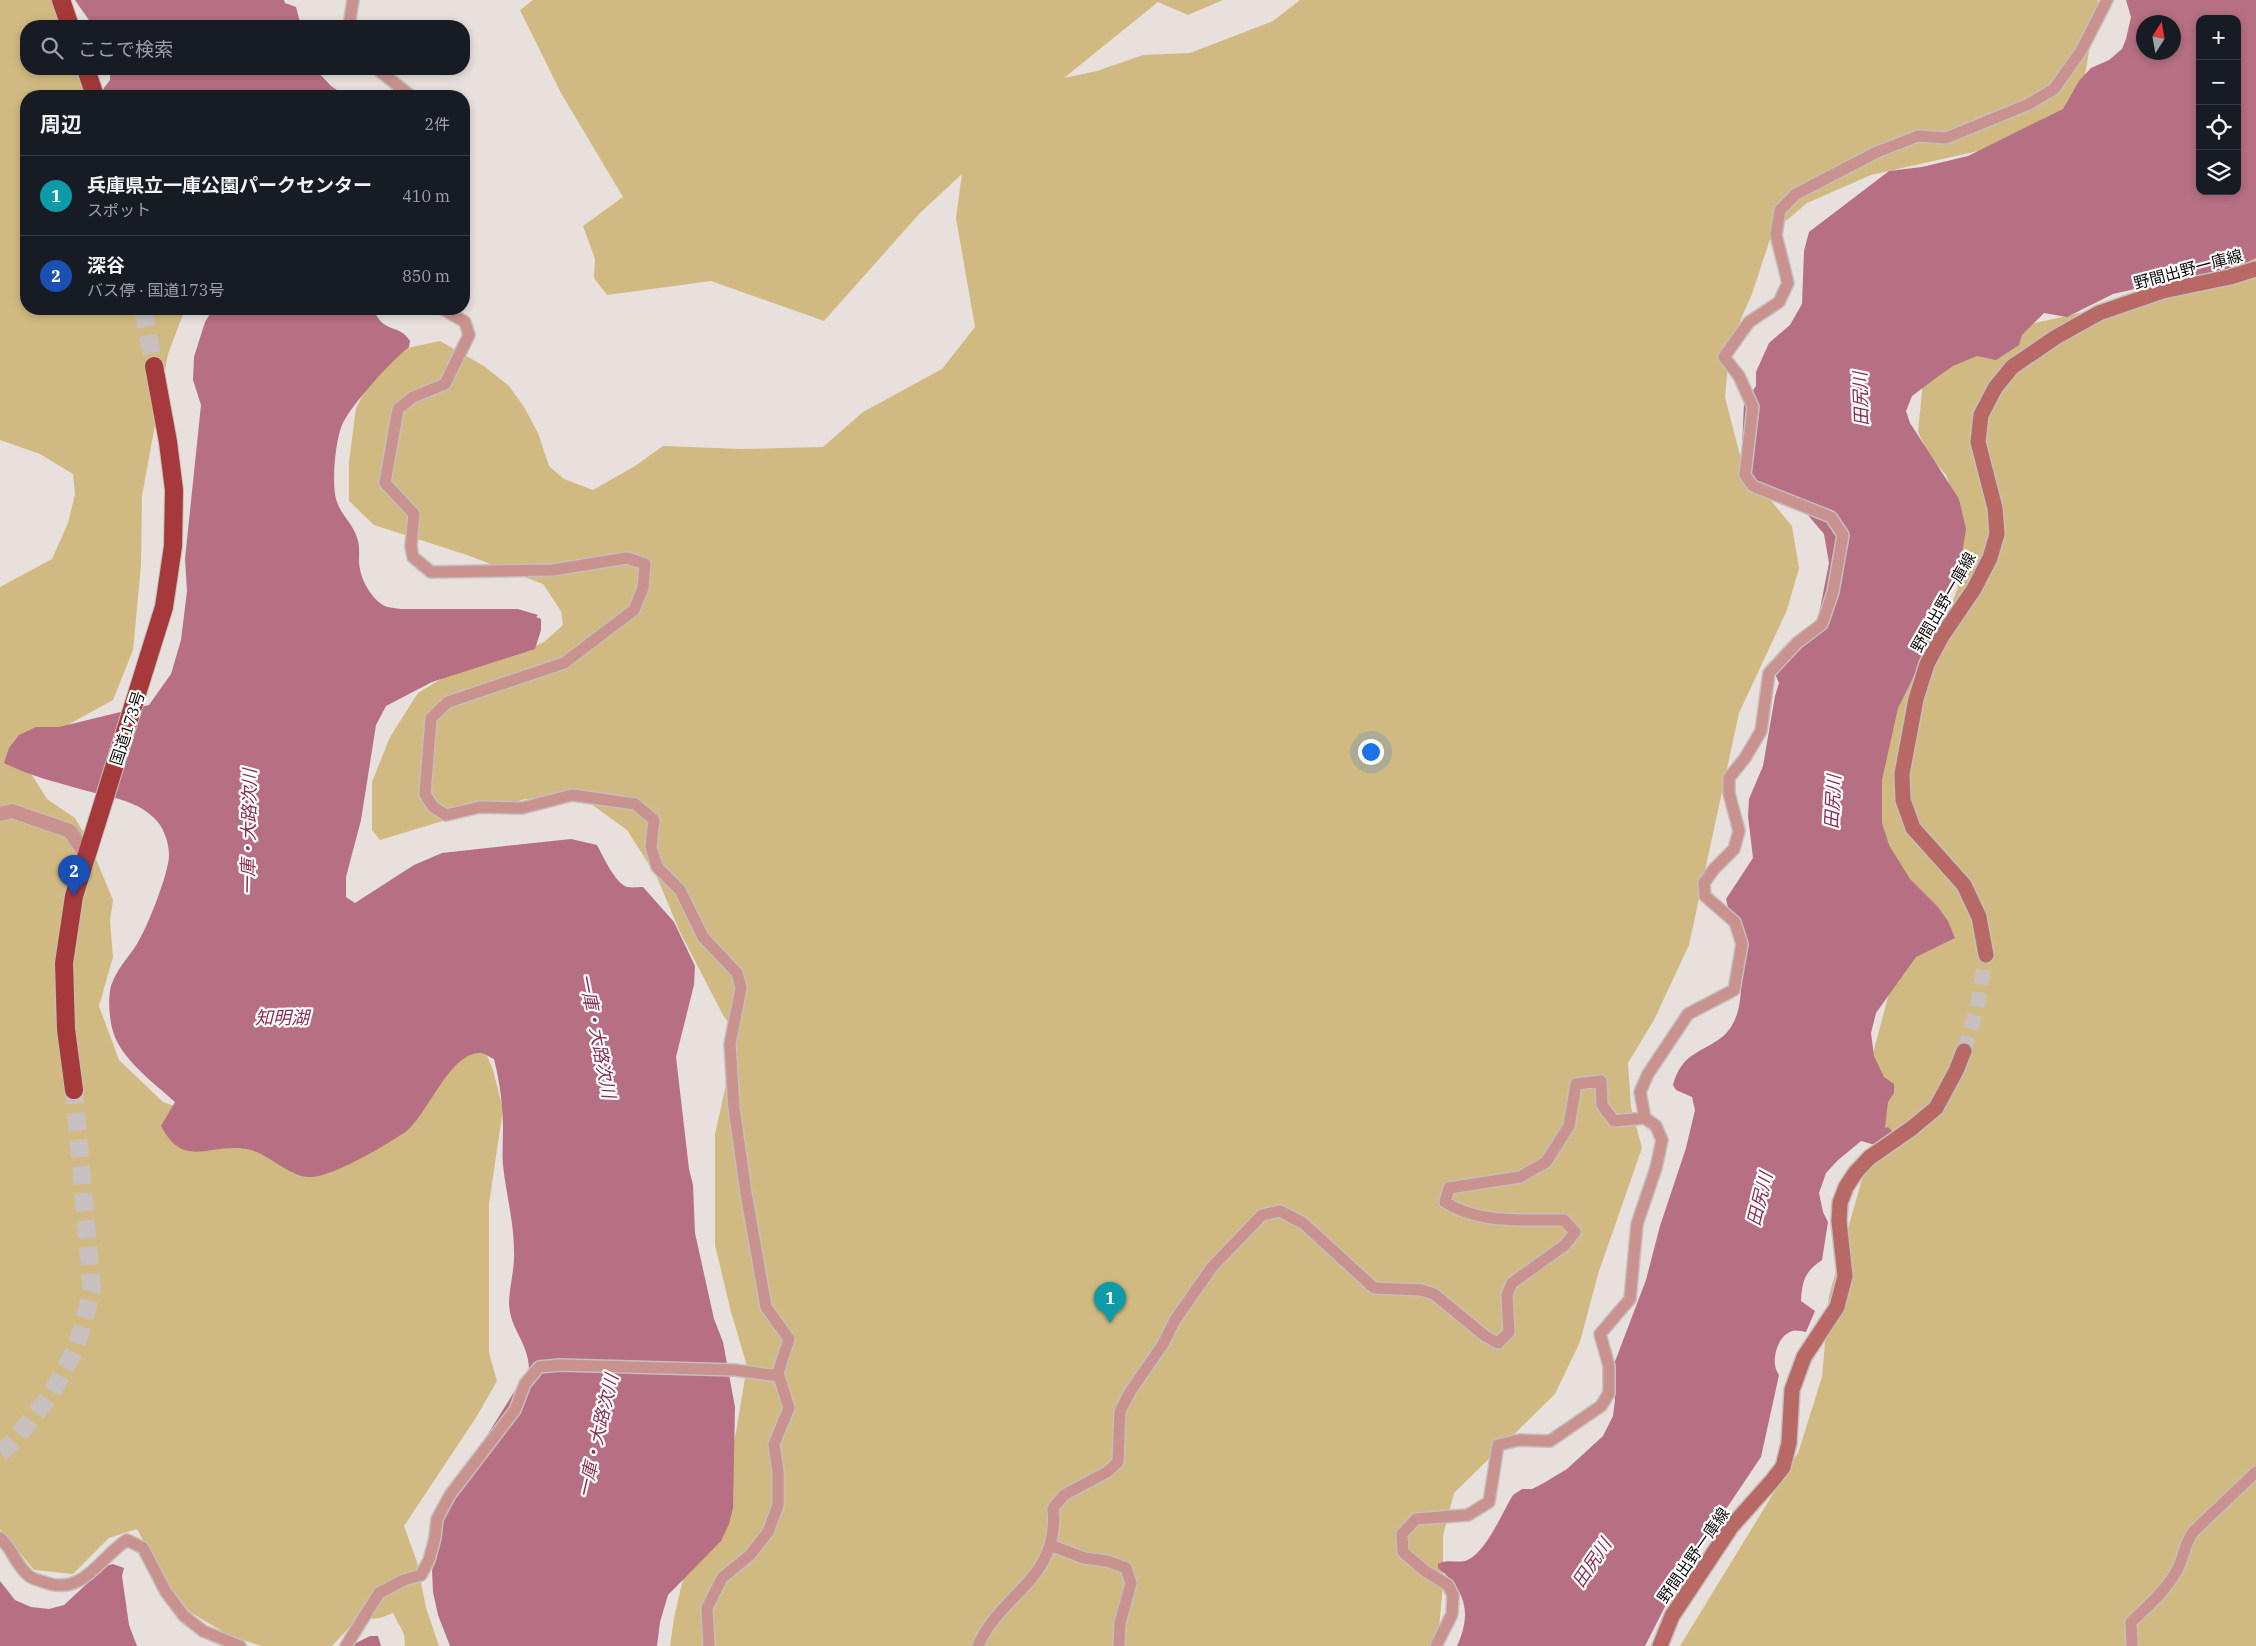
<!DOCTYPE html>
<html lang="ja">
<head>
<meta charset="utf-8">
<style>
	:root { --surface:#171b24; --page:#242831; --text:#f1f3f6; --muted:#9ea1a6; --line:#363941; --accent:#ea580c }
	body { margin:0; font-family:"IBM Plex Serif","Noto Sans JP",serif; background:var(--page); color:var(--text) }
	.controls { position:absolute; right:15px; top:15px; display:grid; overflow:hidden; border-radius:10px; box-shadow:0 2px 8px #0003 }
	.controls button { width:45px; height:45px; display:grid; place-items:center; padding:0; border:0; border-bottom:1px solid var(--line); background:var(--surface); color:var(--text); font:25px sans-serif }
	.compass { position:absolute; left:2136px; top:15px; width:45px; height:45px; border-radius:50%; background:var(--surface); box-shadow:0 2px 8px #0003; rotate:11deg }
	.you { position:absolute; left:1370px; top:751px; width:18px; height:18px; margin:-12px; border:4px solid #fff; border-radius:50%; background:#1a73e8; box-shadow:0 0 0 8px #1a73e833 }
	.badge { display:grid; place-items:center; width:32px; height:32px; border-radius:50%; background:var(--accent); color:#fff; font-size:16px; font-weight:700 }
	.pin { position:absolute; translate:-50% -41px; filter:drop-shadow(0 1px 2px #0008) }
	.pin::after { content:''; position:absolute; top:26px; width:18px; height:15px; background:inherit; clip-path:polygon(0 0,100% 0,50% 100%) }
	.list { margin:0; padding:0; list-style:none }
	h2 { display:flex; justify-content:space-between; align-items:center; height:65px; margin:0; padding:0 20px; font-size:21px }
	h2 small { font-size:16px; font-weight:400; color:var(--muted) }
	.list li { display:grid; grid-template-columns:32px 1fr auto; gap:15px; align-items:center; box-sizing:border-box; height:80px; padding:0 20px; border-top:1px solid var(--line) }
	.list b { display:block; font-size:19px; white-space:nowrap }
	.list p { margin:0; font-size:16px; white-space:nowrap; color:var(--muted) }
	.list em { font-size:16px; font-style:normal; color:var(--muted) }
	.icon { flex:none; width:28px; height:28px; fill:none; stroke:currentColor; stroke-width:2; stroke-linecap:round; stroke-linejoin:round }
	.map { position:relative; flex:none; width:2256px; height:1646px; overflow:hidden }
	.search { position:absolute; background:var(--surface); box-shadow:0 2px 8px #0003; left:20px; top:20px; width:450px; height:55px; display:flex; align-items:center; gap:12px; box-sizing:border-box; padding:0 18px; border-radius:20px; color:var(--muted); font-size:19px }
	.panel { position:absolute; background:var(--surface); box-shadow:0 2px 8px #0003; left:20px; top:90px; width:450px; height:225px; border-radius:20px }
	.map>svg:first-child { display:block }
</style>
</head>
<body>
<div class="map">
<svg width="2256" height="1646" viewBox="0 0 2256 1646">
	<rect width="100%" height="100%" fill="#e7e0dd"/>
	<path fill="#d1ba81" d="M 0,0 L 55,0 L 71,26 L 26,26 L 26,69 L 91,69 L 93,96 L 26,96 L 26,309 L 185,309 L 168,354 L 142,496 L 141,566 L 133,650 L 113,700 L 42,739 L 30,772 L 47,799 L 75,818 L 88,840 L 113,900 L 110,921 L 113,957 L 99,1006 L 119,1060 L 163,1102 L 219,1121 L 478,1034 L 493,1070 L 503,1109 L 489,1204 L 489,1353 L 497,1381 L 477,1416 L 404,1526 L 417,1562 L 426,1608 L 439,1646 L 405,1646 L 404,1634 L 393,1613 L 380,1618 L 356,1620 L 332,1646 L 262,1646 L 230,1636 L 190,1612 L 161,1574 L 137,1529 L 109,1538 L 73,1574 L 34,1570 L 0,1529 L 0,587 L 52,559 L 68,523 L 75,494 L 73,474 L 40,454 L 0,440 Z
		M 533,0 L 1223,0 L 1188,15 L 1158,2 L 1064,78 L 1097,71 L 1143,55 L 1190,53 L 1273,21 L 1300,0 L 2098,0 L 2077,121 L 1996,147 L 1871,175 L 1807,203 L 1772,233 L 1752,294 L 1730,344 L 1725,397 L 1743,467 L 1792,526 L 1799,568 L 1787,610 L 1739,713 L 1689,945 L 1654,1020 L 1628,1063 L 1631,1107 L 1642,1148 L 1598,1274 L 1580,1342 L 1555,1394 L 1454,1493 L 1443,1536 L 1443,1585 L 1439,1628 L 1432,1646 L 670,1646 L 674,1618 L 687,1561 L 722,1495 L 736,1432 L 747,1366 L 731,1312 L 715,1245 L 715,1134 L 737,1035 L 723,1015 L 679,930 L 657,877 L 627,830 L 591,804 L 567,797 L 526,799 L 469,813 L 380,840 L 372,830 L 372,782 L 390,737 L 418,693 L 461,667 L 514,656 L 544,642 L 563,625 L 561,611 L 543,584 L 467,555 L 374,525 L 349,501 L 349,462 L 356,408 L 375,371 L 407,348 L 440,341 L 484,366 L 509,386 L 524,407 L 538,433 L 549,466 L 564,479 L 593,490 L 635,466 L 663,446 L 742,449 L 823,447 L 863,412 L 942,369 L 975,327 L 956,218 L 962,174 L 920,213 L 824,321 L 711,281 L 607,295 L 594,278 L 595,259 L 583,226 L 623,197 L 561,93 L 520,10 Z
		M 2256,167 L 2256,1646 L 1680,1646 L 1798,1453 L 1822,1377 L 1829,1296 L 1862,1179 L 1882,1147 L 1872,1057 L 1908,922 L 1877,811 L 1885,722 L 1928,636 L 1949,612 L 1958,587 L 1961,516 L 1946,475 L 1929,455 L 1918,432 L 1924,371 L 1987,334 L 2128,302 L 2190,271 Z"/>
	<path fill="#b66f83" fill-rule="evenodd" d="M 75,0 L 284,0 L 285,3 L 296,7 L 301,26 L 93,26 Z
		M 2126,0 L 2256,0 L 2256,258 L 2228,271 L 2178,279 L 2113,294 L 2067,317 L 2044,313 L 2022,335 L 2019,345 L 1996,360 L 1977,356 L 1953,366 L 1936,378 L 1912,396 L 1906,411 L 1910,423 L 1959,499 L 1966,529 L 1961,560 L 1939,610 L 1929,646 L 1898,708 L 1882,780 L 1882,823 L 1889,845 L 1910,879 L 1938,907 L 1948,921 L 1955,938 L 1916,957 L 1876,1013 L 1871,1033 L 1874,1056 L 1884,1077 L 1894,1084 L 1894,1093 L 1888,1102 L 1885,1128 L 1888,1127 L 1893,1132 L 1882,1147 L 1861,1141 L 1837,1161 L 1826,1173 L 1819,1193 L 1823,1212 L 1828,1222 L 1822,1260 C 1805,1271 1802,1281 1801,1301 L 1815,1311 L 1806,1332 C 1800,1331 1795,1329 1790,1332 C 1776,1338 1770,1364 1779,1375 L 1761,1457 L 1679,1579 L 1645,1646 L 1457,1646 C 1472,1614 1466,1590 1438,1568 L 1438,1564 C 1448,1559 1455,1563 1465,1561 C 1485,1555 1502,1513 1513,1495 L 1522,1489 L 1532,1489 L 1542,1484 L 1567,1469 L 1603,1436 L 1613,1416 L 1615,1400 L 1611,1372 L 1646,1280 L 1660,1226 L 1686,1148 L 1695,1110 L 1692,1097 L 1676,1090 L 1673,1085 C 1682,1053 1699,1054 1721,1038 C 1757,1010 1735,936 1726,899 L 1753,858 L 1748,816 L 1749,799 L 1763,766 L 1775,696 L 1779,683 L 1773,669 L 1817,624 L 1829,563 L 1824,534 L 1807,514 L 1749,489 L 1741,471 L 1744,403 L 1756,386 L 1756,372 L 1769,343 L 1790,325 L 1802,304 L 1804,251 L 1809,232 L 1889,171 L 1922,167 L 1968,156 L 2063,109 L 2079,81 L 2091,68 L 2109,60 L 2122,49 L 2126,39 L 2131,17 ZM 2200,19 L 2237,19 L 2237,191 L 2200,191 ZM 2144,22 L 2174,22 L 2174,52 L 2144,52 Z
		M 110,69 L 315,69 L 331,86 L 346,96 L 98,96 L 110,80 Z
		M 213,309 L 373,309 C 384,335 399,323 410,341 L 409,347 C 391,361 351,405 342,425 C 335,442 331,486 337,502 C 341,515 354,525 357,538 C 360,545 359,553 359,560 C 359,576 369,596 383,605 C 387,608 396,608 401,609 L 518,609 L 538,615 L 536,617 L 541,619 L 541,630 L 535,649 L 432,682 L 386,706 L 376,725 L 361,820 L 346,877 L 346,897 L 355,903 L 414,865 L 442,853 L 571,839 L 597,845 C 603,856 615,883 627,887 C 632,888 638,887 643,887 L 674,922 L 695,966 L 694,985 L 676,1057 L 689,1169 L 693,1185 L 695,1233 L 714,1319 L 723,1342 L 735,1407 L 733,1508 L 729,1524 L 721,1541 L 668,1595 L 660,1622 L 657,1646 L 450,1646 L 438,1615 L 433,1592 L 432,1570 L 437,1557 L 435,1519 L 441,1503 L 483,1442 L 529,1368 C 528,1342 510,1329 509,1304 C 509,1287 515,1269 514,1251 C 514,1222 506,1194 503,1165 C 502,1154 503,1142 503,1131 C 503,1106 500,1083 494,1059 C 489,1057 485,1053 480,1053 C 449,1052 426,1119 404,1133 C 384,1146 331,1178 309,1177 C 291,1177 269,1155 251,1150 C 211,1140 185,1172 161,1126 L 175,1102 C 153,1082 119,1058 112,1028 C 109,1015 108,998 111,986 C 116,970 128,958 137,944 C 147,928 169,873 169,855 C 169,842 163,825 153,817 C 135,800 110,797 87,791 C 59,783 30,776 4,763 L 9,748 L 19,735 L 36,727 L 59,727 L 149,705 L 171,674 L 181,640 L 187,591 L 185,559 L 201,405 L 193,380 L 194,357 L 205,322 Z
		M 113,1564 L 124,1568 L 122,1576 L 129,1625 L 137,1646 L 0,1646 L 0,1581 L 15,1600 L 31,1607 L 49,1609 L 64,1605 L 106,1566 Z
		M 370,1636 L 378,1636 L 381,1646 L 354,1646 L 354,1644 Z"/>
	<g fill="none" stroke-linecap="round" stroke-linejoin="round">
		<path stroke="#c7c0be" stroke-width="15" stroke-dasharray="15 8" stroke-linecap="butt" d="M 1964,1051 L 1977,1008 L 1986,955"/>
		<path stroke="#c7c0be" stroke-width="18" stroke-dasharray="18 9" stroke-linecap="butt" d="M 143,309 L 154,366
			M 0,1453 L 13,1442 L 50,1396 L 77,1346 L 92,1290 L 74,1090"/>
		<defs>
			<path id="minor" d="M 349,26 L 353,0
				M 377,69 L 411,96
				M 443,309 L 465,322 L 469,335 L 445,384 L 413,397 L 398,409 L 385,483 L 414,514 L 411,546 L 413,557 L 431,572 L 553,570 L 627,558 L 645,564 L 643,588 L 634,610 L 564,663 L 448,702 L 431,718 L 425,794 L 433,807 L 446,815 L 480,807 L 522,808 L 572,795 L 635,804 L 654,820 L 651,847 L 657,867 L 680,890 L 703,937 L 737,973 L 741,988 L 730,1044 L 734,1108 L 746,1193 L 766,1307 L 789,1339 L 778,1373 L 789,1408 L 774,1444 L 778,1472 L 778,1505 L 768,1532 L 750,1555 L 722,1578 L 707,1608 L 709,1646
				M 0,1538 C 12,1548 15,1563 27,1574 C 31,1579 38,1580 44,1582 C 83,1597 99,1558 127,1540 L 143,1548 L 166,1592 L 184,1616 L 203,1631 L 240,1646
				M 1050,1545 L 1084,1558 L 1107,1561 L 1126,1568 L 1131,1583 L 1120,1623 L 1119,1646
				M 346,1646 L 379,1593 L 404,1580 L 421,1575 L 429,1560 L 435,1538 L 437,1519 L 450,1495 L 515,1410 L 525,1384 L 539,1367 L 560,1365 L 735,1370 L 779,1376
				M 978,1646 C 1001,1592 1060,1580 1053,1508 L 1064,1495 L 1107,1472 L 1118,1462 L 1120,1411 L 1130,1392 L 1163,1344 L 1175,1320 L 1212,1267 L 1262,1215 L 1280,1211 L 1303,1223 L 1374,1288 L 1421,1290 L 1434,1294 L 1485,1336 L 1498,1343 L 1509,1332 L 1507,1295 L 1512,1283 L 1565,1245 L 1575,1232 L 1564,1220 C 1525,1219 1480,1225 1445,1202 L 1449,1188 L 1520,1177 L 1546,1162 L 1569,1126 L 1576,1084 L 1601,1081 L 1602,1105 L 1614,1121 L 1645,1118
				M 1436,1646 L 1452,1614 L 1453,1595 L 1448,1585 L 1425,1571 L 1403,1552 L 1402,1534 L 1416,1519 L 1468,1515 L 1489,1502 L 1498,1445 L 1519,1440 L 1550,1441 L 1601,1406 L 1609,1393 L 1609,1366 L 1600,1334 L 1630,1299 L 1637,1224 L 1656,1168 L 1662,1140 L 1656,1126 L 1645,1118 L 1640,1092 L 1648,1074 L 1688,1014 L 1734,990 L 1742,944 L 1735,922 L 1705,896 L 1704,883 L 1714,869 L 1734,849 L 1739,831 L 1729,793 L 1729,778 L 1745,758 L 1761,731 L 1769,673 L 1797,643 L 1822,624 L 1833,592 L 1843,535 L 1831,517 L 1753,486 L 1745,475 L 1753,407 L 1739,376 L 1724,357 L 1749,322 L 1779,302 L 1788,283 L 1776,235 L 1780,210 L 1796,194 L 1877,152 L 1918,136 L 1946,138 L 2029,104 L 2054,89 L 2081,51 L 2107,0
				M 2132,1646 L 2131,1622 C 2148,1606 2167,1590 2178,1568 C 2184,1556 2185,1543 2193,1532 L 2256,1472"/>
			<path id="tertiary" d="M 0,814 L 12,811 L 70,831 L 86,855"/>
			<path id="secondary" d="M 1986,955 L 1979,917 L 1964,885 L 1913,828 L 1903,800 L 1902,774 L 1916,699 L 1927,664 L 1942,636 L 1974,589 L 1990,558 L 1997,534 L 1995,508 L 1978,442 L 1981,415 L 1995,388 L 2012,367 L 2056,337 L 2099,313 L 2163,291 L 2230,277 L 2256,269
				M 1660,1646 L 1672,1616 L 1731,1527 L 1772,1481 L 1783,1467 L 1789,1443 L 1792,1390 L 1804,1357 L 1837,1307 L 1845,1276 L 1839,1221 L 1840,1203 L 1846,1187 L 1856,1172 L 1869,1158 L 1912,1128 L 1936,1108 L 1956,1071 L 1964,1051"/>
			<path id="trunk" d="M 61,0 L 70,26
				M 86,69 L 95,96
				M 74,1090 L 66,1029 L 64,963 L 74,896 L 164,607 L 173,546 L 174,490 L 168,442 L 154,366"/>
		</defs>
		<use href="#minor" stroke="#c4bebc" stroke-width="14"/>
		<use href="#tertiary" stroke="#c4bebc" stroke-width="16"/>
		<use href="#secondary" stroke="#c4bebc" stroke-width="18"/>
		<use href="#trunk" stroke="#c4bebc" stroke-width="20"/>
		<use href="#minor" stroke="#ca928e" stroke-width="11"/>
		<use href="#tertiary" stroke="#ca928e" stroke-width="14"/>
		<use href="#secondary" stroke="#b96965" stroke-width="15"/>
		<use href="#trunk" stroke="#a5393b" stroke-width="18"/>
	</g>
	<g text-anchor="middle" stroke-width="4.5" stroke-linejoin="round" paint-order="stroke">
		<g font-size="16" fill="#0f0d0c" stroke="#fff">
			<text transform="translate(2188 269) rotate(-15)" y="6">野間出野一庫線</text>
			<text transform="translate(1943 602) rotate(-60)" y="6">野間出野一庫線</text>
			<text transform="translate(127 728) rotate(-72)" y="6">国道173号</text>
			<text transform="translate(1693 1555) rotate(-55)" y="6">野間出野一庫線</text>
		</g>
		<g font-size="18" font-style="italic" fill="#862f4e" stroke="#fff">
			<text transform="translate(1861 399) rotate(-92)" y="6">田尻川</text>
			<text transform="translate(1833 802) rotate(-87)" y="6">田尻川</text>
			<text transform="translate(249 832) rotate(-89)" y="6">一庫・大路次川</text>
			<text x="282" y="1024">知明湖</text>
			<text transform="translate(597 1036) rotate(79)" y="6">一庫・大路次川</text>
			<text transform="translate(1760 1199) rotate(-76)" y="6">田尻川</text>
			<text transform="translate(598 1436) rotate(-77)" y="6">一庫・大路次川</text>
			<text transform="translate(1592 1563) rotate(-56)" y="6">田尻川</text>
		</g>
	</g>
</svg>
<div class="controls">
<button>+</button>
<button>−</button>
<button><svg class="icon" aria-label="locate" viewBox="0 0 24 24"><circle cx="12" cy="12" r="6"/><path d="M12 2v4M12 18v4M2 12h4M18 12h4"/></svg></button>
<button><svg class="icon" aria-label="layers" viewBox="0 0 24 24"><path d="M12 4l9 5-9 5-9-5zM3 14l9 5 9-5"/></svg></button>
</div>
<svg class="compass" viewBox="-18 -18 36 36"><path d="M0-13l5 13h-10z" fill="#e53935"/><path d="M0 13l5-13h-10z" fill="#9ea1a6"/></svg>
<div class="you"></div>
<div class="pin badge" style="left:1110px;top:1323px;background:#0f9aa8">1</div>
<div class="pin badge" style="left:74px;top:896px;background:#1a4fb4">2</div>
<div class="search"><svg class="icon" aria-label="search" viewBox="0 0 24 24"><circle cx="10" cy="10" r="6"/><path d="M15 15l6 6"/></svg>ここで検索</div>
<section class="panel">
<h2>周辺<small>2件</small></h2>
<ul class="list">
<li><span class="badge" style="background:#0f9aa8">1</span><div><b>兵庫県立一庫公園パークセンター</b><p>スポット</p></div><em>410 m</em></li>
<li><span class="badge" style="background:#1a4fb4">2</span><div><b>深谷</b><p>バス停 · 国道173号</p></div><em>850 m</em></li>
</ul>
</section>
</div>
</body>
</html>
